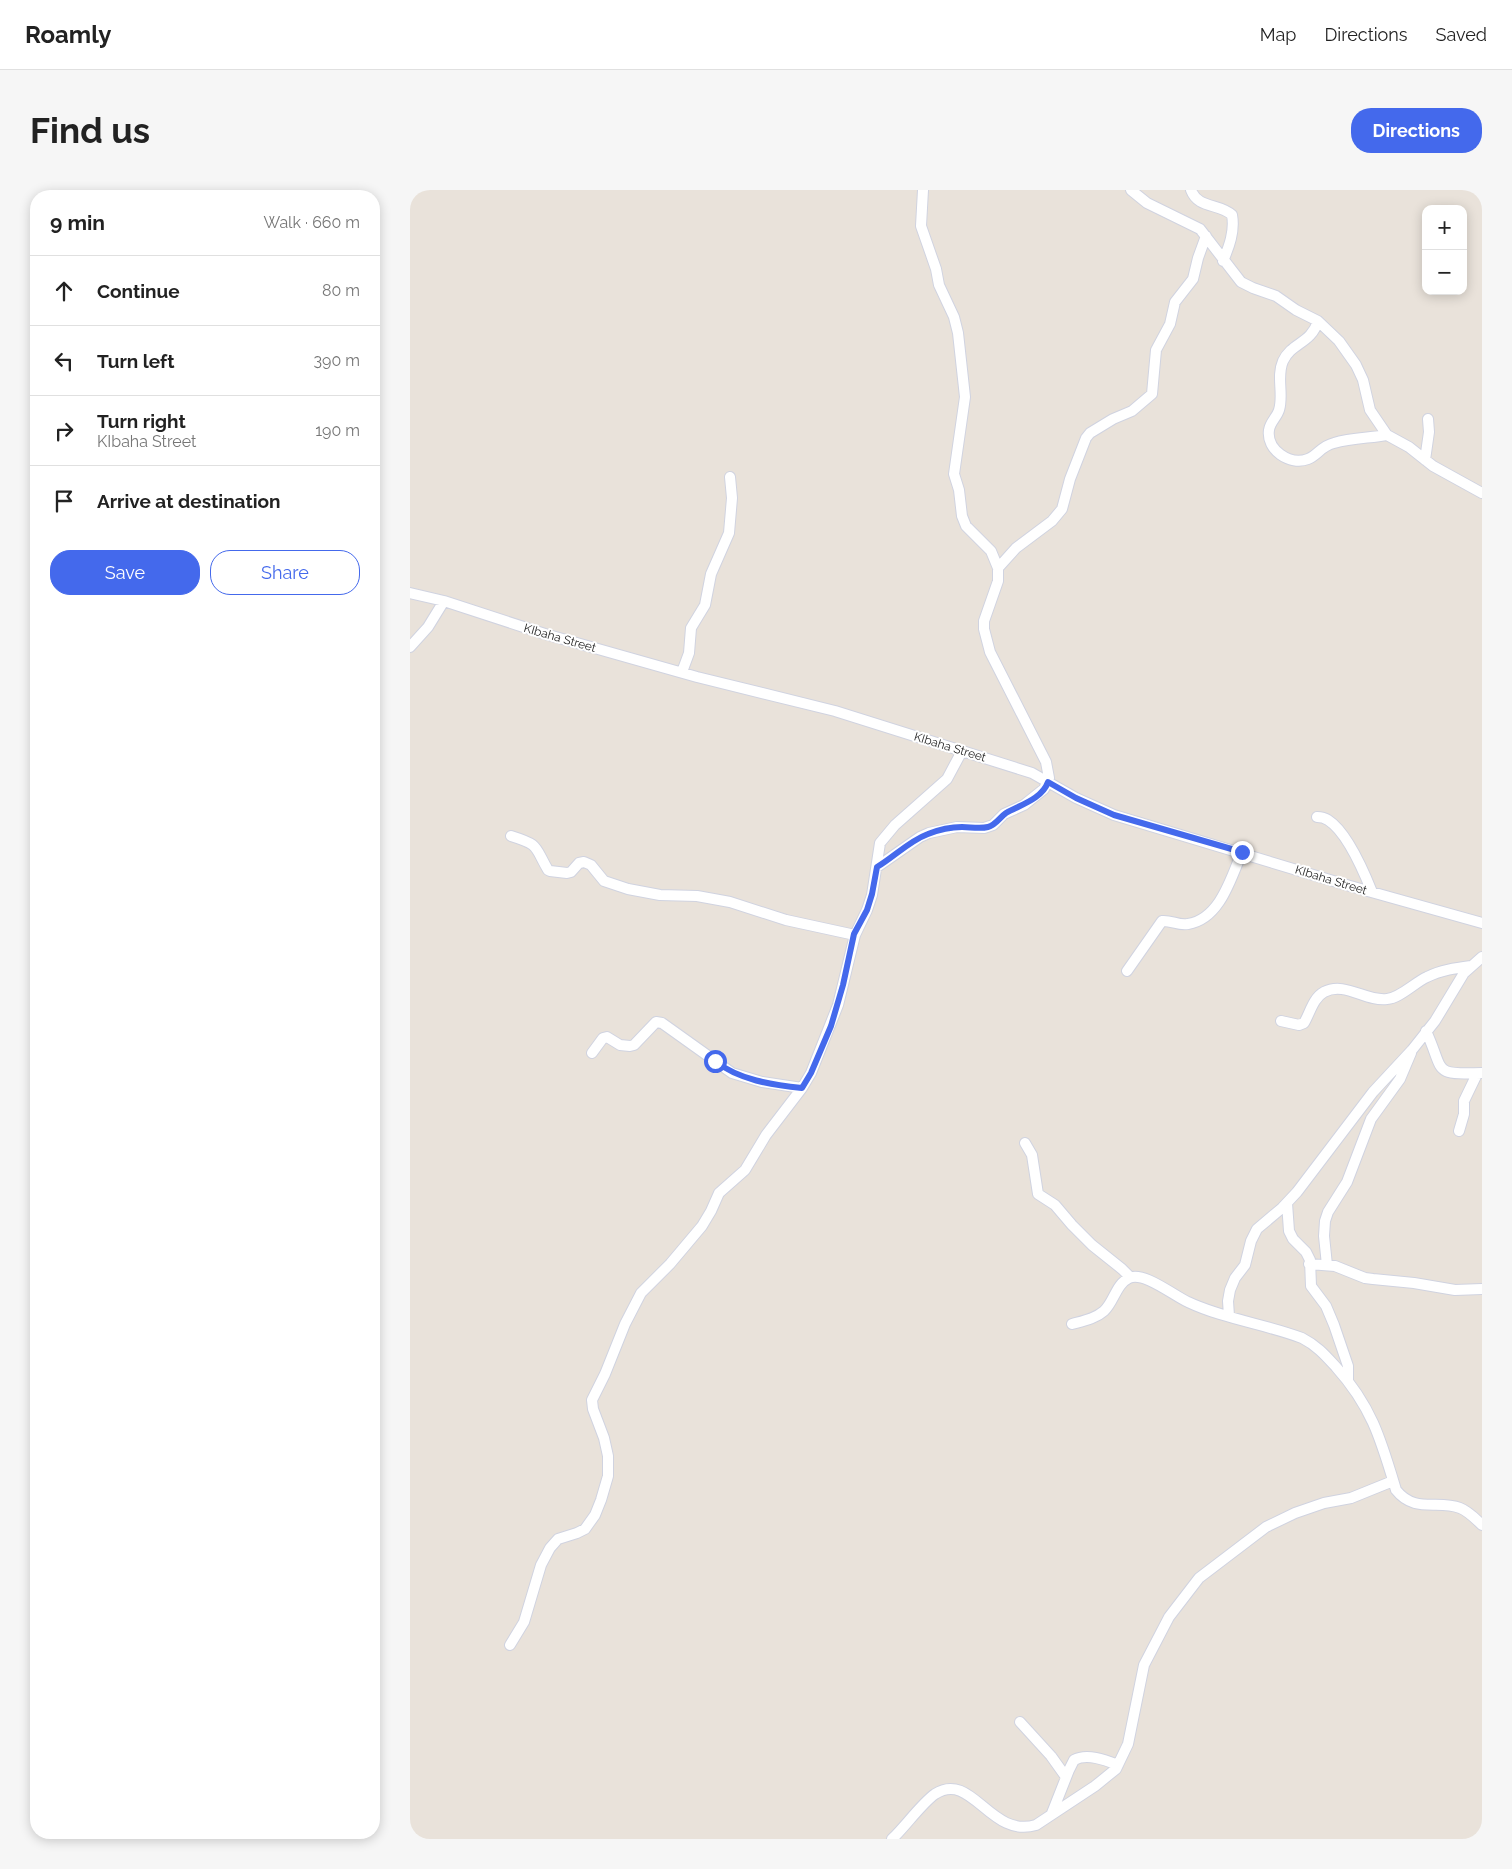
<!DOCTYPE html>
<html lang="en">
<head>
<meta charset="utf-8">
<style>
	:root { --surface:#fff; --page:#f6f6f6; --text:#222; --muted:#767676; --line:#e0e0e0; --accent:#4469ec }
	body { margin:0; font-family:Raleway,sans-serif; background:var(--page); color:var(--text) }
	.controls { position:absolute; right:15px; top:15px; display:grid; overflow:hidden; border-radius:10px; box-shadow:0 2px 12px #0003 }
	.controls button { width:45px; height:45px; display:grid; place-items:center; padding:0; border:0; border-bottom:1px solid var(--line); background:var(--surface); color:var(--text); font:25px sans-serif }
	.stop { position:absolute; width:15px; height:15px; margin:-11px; border:4px solid #4469ec; border-radius:50%; background:#fff }
	.stop.end { background:#4469ec; border-color:#fff; box-shadow:0 1px 5px #0008 }
	.list { margin:0; padding:0; list-style:none }
	h2 { display:flex; justify-content:space-between; align-items:center; height:65px; margin:0; padding:0 20px; font-size:21px }
	h2 small { font-size:16px; font-weight:400; color:var(--muted) }
	.list li { display:grid; grid-template-columns:32px 1fr auto; gap:15px; align-items:center; box-sizing:border-box; height:70px; padding:0 20px; border-top:1px solid var(--line) }
	.list b { display:block; font-size:19px; white-space:nowrap }
	.list p { margin:0; font-size:16px; white-space:nowrap; color:var(--muted) }
	.list em { font-size:16px; font-style:normal; color:var(--muted) }
	.actions { display:flex; gap:10px; padding:15px 20px }
	.actions a { flex:1; padding:11px 0; border:1px solid var(--accent); border-radius:20px; text-align:center; font-size:18px; color:var(--accent) }
	.actions .main { background:var(--accent); color:#fff }
	.icon { flex:none; width:28px; height:28px; fill:none; stroke:currentColor; stroke-width:2; stroke-linecap:round; stroke-linejoin:round }
	.map { position:relative; flex:none; width:1072px; height:1649px; overflow:hidden; border-radius:20px }
	header { display:flex; align-items:center; gap:30px; box-sizing:border-box; height:70px; padding:0 25px; background:var(--surface); border-bottom:1px solid var(--line) }
	header strong { font-size:24px }
	nav { display:flex; gap:28px; margin-inline-start:auto; font-size:18px }
	.intro { display:flex; align-items:center; justify-content:space-between; box-sizing:border-box; height:120px; padding:0 30px }
	h1 { margin:0; font-size:35px }
	.button { padding:12px 22px; border-radius:20px; background:var(--accent); color:#fff; font-size:18px; font-weight:700 }
	main { display:flex; gap:30px; padding:0 30px }
	aside { flex:1; background:var(--surface); border-radius:20px; box-shadow:0 2px 12px #0003 }
	.map>svg:first-child { display:block }
</style>
</head>
<body>
<header>
<strong>Roamly</strong>
<nav><a>Map</a><a>Directions</a><a>Saved</a></nav>
</header>
<div class="intro"><h1>Find us</h1><a class="button">Directions</a></div>
<main>
<aside>
<h2>9 min<small>Walk · 660 m</small></h2>
<ul class="list">
<li><svg class="icon" aria-label="ahead" viewBox="0 0 24 24"><path d="M12 20V5M6 11l6-6 6 6"/></svg><div><b>Continue</b></div><em>80 m</em></li>
<li><svg class="icon" aria-label="left" viewBox="0 0 24 24"><path d="M17 20v-9H6M10 6l-5 5 5 5"/></svg><div><b>Turn left</b></div><em>390 m</em></li>
<li><svg class="icon" aria-label="right" viewBox="0 0 24 24"><path d="M7 20v-9h11M14 6l5 5-5 5"/></svg><div><b>Turn right</b><p>KIbaha Street</p></div><em>190 m</em></li>
<li><svg class="icon" aria-label="arrive" viewBox="0 0 24 24"><path d="M6 21V4h12l-3 4 3 4H6"/></svg><div><b>Arrive at destination</b></div></li>
</ul>
<div class="actions"><a class="main">Save</a><a>Share</a></div>
</aside>
<div class="map">
<svg width="1072" height="1649" viewBox="0 0 1072 1649">
	<rect width="100%" height="100%" fill="#e9e2da"/>
	<g fill="none" stroke-linecap="round" stroke-linejoin="round">
		<defs>
			<path id="minor" d="M 721,0 L 737,13 L 790,39 L 831,92 L 843,98 L 866,106 L 886,120 L 908,131 L 929,151 L 946,175 L 953,190 L 960,220 L 977,245 L 999,257 L 1023,276 L 1072,303
				M 781,0 C 788,19 809,13 822,25 C 825,41 819,57 813,71
				M 908,131 C 901,154 882,152 873,171 C 866,187 874,204 869,220 C 867,227 860,232 859,240 C 856,260 880,276 898,269 C 908,265 911,256 924,253 C 941,248 960,248 977,245
				M 1015,270 L 1019,242 L 1018,229
				M 588,378 L 606,358 L 642,331 L 652,319 L 660,289 L 676,248 L 680,243 L 703,229 L 722,221 L 742,204 L 746,160 L 760,134 L 765,112 L 783,89 L 788,68 L 796,46
				M 0,403 L 34,411 L 135,444 L 287,487 L 425,521 L 622,583 L 666,608 L 704,625 L 940,696 L 1072,733
				M 0,457 L 18,437 L 34,411
				M 272,482 L 279,463 L 281,438 L 295,415 L 301,384 L 319,343 L 322,308 L 320,287
				M 907,627 C 910,627 915,628 918,630 C 937,642 954,682 962,702
				M 101,646 C 130,655 124,656 138,680 L 140,681 L 157,683 L 161,682 L 169,673 L 174,672 L 181,675 L 194,691 L 218,699 L 250,705 L 287,706 L 320,712 L 376,730 L 445,745
				M 467,677 L 510,647 L 519,643 L 547,637 L 574,638 L 583,635 L 594,624 L 614,615 L 634,599 L 639,588 L 636,572 L 580,462 L 574,439 L 574,431 L 588,391 L 588,378 L 581,361 L 556,336 L 552,326 L 549,300 L 544,284 L 555,207 L 548,143 L 544,127 L 529,95 L 526,79 L 511,36 L 513,0
				M 717,781 L 752,731 C 761,730 769,736 778,734 C 810,729 821,688 832,662
				M 871,831 L 889,835 L 894,833 C 900,823 903,808 914,802 C 935,791 956,812 977,809 C 990,808 1004,793 1017,787 C 1031,780 1046,778 1061,776
				M 1016,841 C 1035,882 1021,885 1072,883
				M 182,863 L 193,848 L 197,847 L 210,855 L 220,856 L 224,855 L 246,832 L 252,833 L 322,883 L 352,892 L 392,898
				M 1049,941 L 1054,924 L 1054,911 L 1067,884
				M 615,953 L 622,965 L 628,1004 L 645,1015 L 662,1035 L 682,1055 L 712,1079 L 720,1087
				M 877,1013 L 879,1041 L 883,1049 L 896,1062 L 900,1070 L 901,1096 L 916,1116 L 924,1135 L 938,1176 L 938,1191
				M 899,1074 L 925,1076 L 955,1088 L 963,1089 L 1004,1093 L 1045,1100 L 1072,1099
				M 917,1075 L 914,1046 L 915,1031 L 918,1022 L 937,992 L 961,929 L 990,889 L 1001,863
				M 819,1126 L 818,1111 L 820,1100 L 825,1088 L 835,1075 L 841,1051 L 847,1039 L 872,1018 L 887,1002 L 963,902 L 1002,860 L 1025,831 L 1054,783 L 1072,767
				M 662,1134 C 673,1131 685,1129 694,1121 C 704,1112 706,1094 719,1088 C 734,1081 764,1106 778,1112 C 814,1129 855,1134 892,1148 C 906,1155 915,1165 926,1177 C 962,1217 971,1250 986,1300 C 1005,1324 1028,1309 1050,1318 C 1058,1321 1066,1329 1072,1335
				M 100,1455 L 114,1432 L 131,1375 L 140,1358 L 148,1349 L 167,1343 L 175,1339 L 185,1325 L 191,1310 L 198,1286 L 198,1266 L 194,1248 L 183,1219 L 182,1210 L 195,1184 L 215,1134 L 231,1103 L 260,1074 L 292,1036 L 301,1021 L 309,1003 L 335,980 L 356,945 L 392,898 L 401,883 L 428,815 L 445,745 L 457,720 L 462,705 L 470,653 L 485,635 L 537,589 L 552,561
				M 610,1532 L 641,1566 L 656,1587
				M 642,1623 L 659,1580 L 664,1570 C 677,1563 695,1570 708,1575
				M 482,1649 C 495,1637 511,1614 525,1604 C 562,1580 580,1649 626,1635 L 685,1596 L 706,1579 L 718,1554 L 734,1475 L 759,1427 L 789,1388 L 856,1337 L 885,1323 L 914,1313 L 941,1308 L 983,1291"/>
		</defs>
		<use href="#minor" stroke="#d0d3e0" stroke-width="12"/>
		<use href="#minor" stroke="#fff" stroke-width="10"/>
	</g>
	<g fill="none" stroke-linecap="round" stroke-linejoin="round">
		<path stroke="#4469ec" stroke-width="6" d="M 305,871 C 329,890 362,895 392,898 L 401,883 L 421,836 L 433,795 L 444,744 L 457,720 L 462,704 L 467,677 C 484,667 499,651 518,644 C 528,640 541,637 552,637 C 560,637 570,639 578,637 C 586,635 590,627 596,623 C 610,615 632,609 638,592 L 666,608 L 704,625 L 832,662"/>
	</g>
	<g text-anchor="middle" stroke-width="4" stroke-linejoin="round" paint-order="stroke">
		<g font-size="12" fill="#282828" stroke="#fff">
			<text transform="translate(150 448) rotate(16)" y="4">KIbaha Street</text>
			<text transform="translate(540 557) rotate(17)" y="4">KIbaha Street</text>
			<text transform="translate(921 690) rotate(17)" y="4">KIbaha Street</text>
		</g>
	</g>
</svg>
<div class="controls">
<button>+</button>
<button>−</button>
</div>
<div class="stop" style="left:305px;top:871px"></div>
<div class="stop end" style="left:832px;top:662px"></div>
</div>
</main>
</body>
</html>
